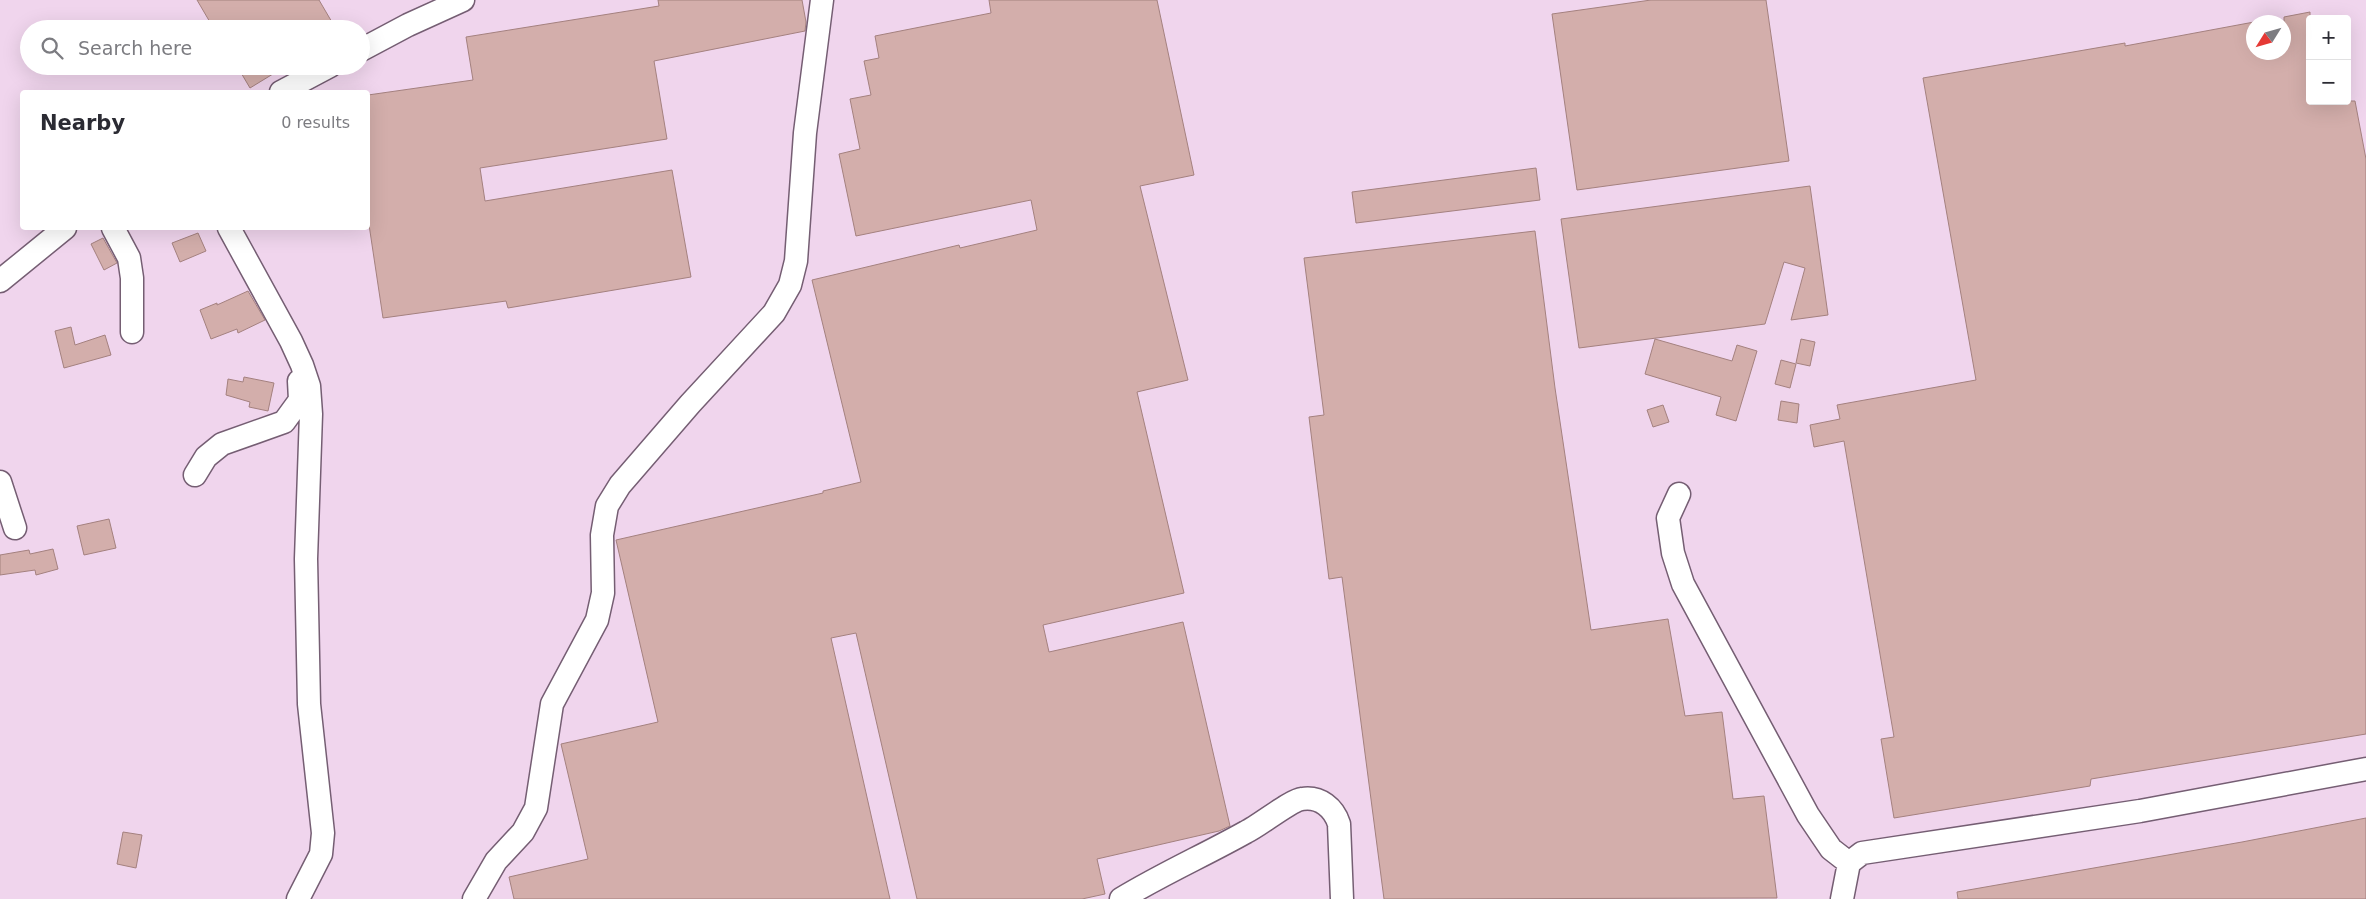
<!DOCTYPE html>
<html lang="en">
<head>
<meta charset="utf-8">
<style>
	:root { --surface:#fff; --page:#f7f7f7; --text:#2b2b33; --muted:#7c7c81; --line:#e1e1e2 }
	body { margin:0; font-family:"DejaVu Sans",sans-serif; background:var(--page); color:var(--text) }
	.controls { position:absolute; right:15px; top:15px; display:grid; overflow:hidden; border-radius:5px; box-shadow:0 5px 20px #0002 }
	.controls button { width:45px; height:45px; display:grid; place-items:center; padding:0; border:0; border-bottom:1px solid var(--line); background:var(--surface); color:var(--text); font:25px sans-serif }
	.compass { position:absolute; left:2246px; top:15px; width:45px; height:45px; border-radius:50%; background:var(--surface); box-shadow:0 5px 20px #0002; rotate:233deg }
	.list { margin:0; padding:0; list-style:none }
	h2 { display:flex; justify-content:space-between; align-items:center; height:65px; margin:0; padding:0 20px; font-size:21px }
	h2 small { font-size:16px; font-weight:400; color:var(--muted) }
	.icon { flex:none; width:28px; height:28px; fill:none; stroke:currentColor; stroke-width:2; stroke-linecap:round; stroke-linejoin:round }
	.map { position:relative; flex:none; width:2366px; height:899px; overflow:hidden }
	.search { position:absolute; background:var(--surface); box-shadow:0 5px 20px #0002; left:20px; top:20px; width:350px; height:55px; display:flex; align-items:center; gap:12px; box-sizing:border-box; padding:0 18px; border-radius:28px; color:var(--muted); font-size:19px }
	.panel { position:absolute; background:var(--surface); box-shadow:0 5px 20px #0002; left:20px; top:90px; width:350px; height:140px; border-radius:5px }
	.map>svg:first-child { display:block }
</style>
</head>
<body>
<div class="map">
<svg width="2366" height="899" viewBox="0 0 2366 899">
	<rect width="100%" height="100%" fill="#f0d5ed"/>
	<path fill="#d3aeab" stroke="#a4817f" d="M 197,0 L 319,0 L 336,29 L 214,29 Z
		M 658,0 L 802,0 L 806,22 L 805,31 L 654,61 L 667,139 L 480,168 L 485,201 L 672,170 L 691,277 L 508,308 L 506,301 L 383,318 L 368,218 L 368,95 L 473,80 L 466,37 L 659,6 Z
		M 989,0 L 1157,0 L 1194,175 L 1140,186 L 1188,380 L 1137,392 L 1184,593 L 1043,625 L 1049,652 L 1183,622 L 1230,826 L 1219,831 L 1097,859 L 1105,894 L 1082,899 L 917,899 L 856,633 L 831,638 L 890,899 L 514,899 L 509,877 L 588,859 L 561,744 L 658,722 L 616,540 L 823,493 L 823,491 L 861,482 L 812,280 L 959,245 L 960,248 L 1037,230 L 1031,200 L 856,236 L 839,154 L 860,149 L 850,99 L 871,95 L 864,61 L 879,58 L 875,36 L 991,13 Z
		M 1651,0 L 1766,0 L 1789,161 L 1577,190 L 1552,14 Z
		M 2310,12 L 2310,101 L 2355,101 L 2366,159 L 2366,734 L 2091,779 L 2090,786 L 1894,818 L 1881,739 L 1894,737 L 1844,441 L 1814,447 L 1810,425 L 1840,419 L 1837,405 L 1976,380 L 1923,78 L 2125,43 L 2125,46 L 2254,22 L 2254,52 L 2284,52 L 2284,17 Z
		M 237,66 L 286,66 L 250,88 Z
		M 1536,168 L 1540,200 L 1356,223 L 1352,192 Z
		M 1810,186 L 1828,315 L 1791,320 L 1805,268 L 1784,262 L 1765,324 L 1579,348 L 1561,219 Z
		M 1535,231 L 1555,388 L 1591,630 L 1668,619 L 1685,716 L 1722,712 L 1733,799 L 1764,796 L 1777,898 L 1384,899 L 1342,577 L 1329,579 L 1309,417 L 1324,415 L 1304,258 Z
		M 198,233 L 206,251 L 180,262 L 172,243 Z
		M 103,238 L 117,263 L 104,270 L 91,244 Z
		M 248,291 L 265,320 L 238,333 L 237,329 L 211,339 L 200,310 L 217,303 L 217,305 Z
		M 71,327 L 75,345 L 105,335 L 111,355 L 64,368 L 55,331 Z
		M 1655,339 L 1732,361 L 1737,345 L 1757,351 L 1736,421 L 1716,415 L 1721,397 L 1645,374 Z
		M 1801,339 L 1815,342 L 1810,366 L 1796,363 Z
		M 1781,360 L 1796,364 L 1790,388 L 1775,384 Z
		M 244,377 L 274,383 L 268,411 L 249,407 L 250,402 L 226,395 L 228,379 L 243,382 Z
		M 1781,401 L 1799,404 L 1797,423 L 1778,420 Z
		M 1663,405 L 1669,422 L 1653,427 L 1647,410 Z
		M 109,519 L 116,548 L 84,555 L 77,526 Z
		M 53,549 L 58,569 L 36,575 L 35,570 L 0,575 L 0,555 L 29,550 L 30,554 Z
		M 2366,818 L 2366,899 L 1958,899 L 1957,892 L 2242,842 Z
		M 123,832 L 142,835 L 136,868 L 117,864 Z"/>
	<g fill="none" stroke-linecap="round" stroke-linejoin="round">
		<defs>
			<path id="minor" d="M 361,50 L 408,25 L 463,0
				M 281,92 L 330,66
				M 113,228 L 129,258 L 132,278 L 132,332
				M 229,228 L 291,341 L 302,365 L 309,386 L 311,414 L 306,559 L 309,704 L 323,833 L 321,854 L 298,899
				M 0,281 L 65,228
				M 195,475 L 206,457 L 222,444 L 284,422 L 300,400 L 299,381
				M 0,482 L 15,528
				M 1679,494 L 1668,518 L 1673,553 L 1683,584 L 1808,815 L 1831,849 L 1849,863
				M 474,899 L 496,861 L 523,832 L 536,808 L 552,704 L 597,620 L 603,593 L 602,535 L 607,506 L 620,485 L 690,404 L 774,313 L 790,285 L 796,261 L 805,133 L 822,0
				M 1121,899 C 1162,874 1205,855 1246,832 C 1259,826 1291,800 1302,799 C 1320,796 1334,808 1339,824 L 1342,899
				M 1842,899 L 1849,863 L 1862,853 L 2140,811 L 2366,769"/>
		</defs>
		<use href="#minor" stroke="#755e73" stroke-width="25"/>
		<use href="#minor" stroke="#fff" stroke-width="22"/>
	</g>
</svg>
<div class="controls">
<button>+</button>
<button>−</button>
</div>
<svg class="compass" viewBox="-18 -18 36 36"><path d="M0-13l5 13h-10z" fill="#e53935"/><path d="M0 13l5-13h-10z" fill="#7c7c81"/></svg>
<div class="search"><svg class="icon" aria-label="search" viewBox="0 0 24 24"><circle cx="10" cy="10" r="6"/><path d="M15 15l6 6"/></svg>Search here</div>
<section class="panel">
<h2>Nearby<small>0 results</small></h2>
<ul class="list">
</ul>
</section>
</div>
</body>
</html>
